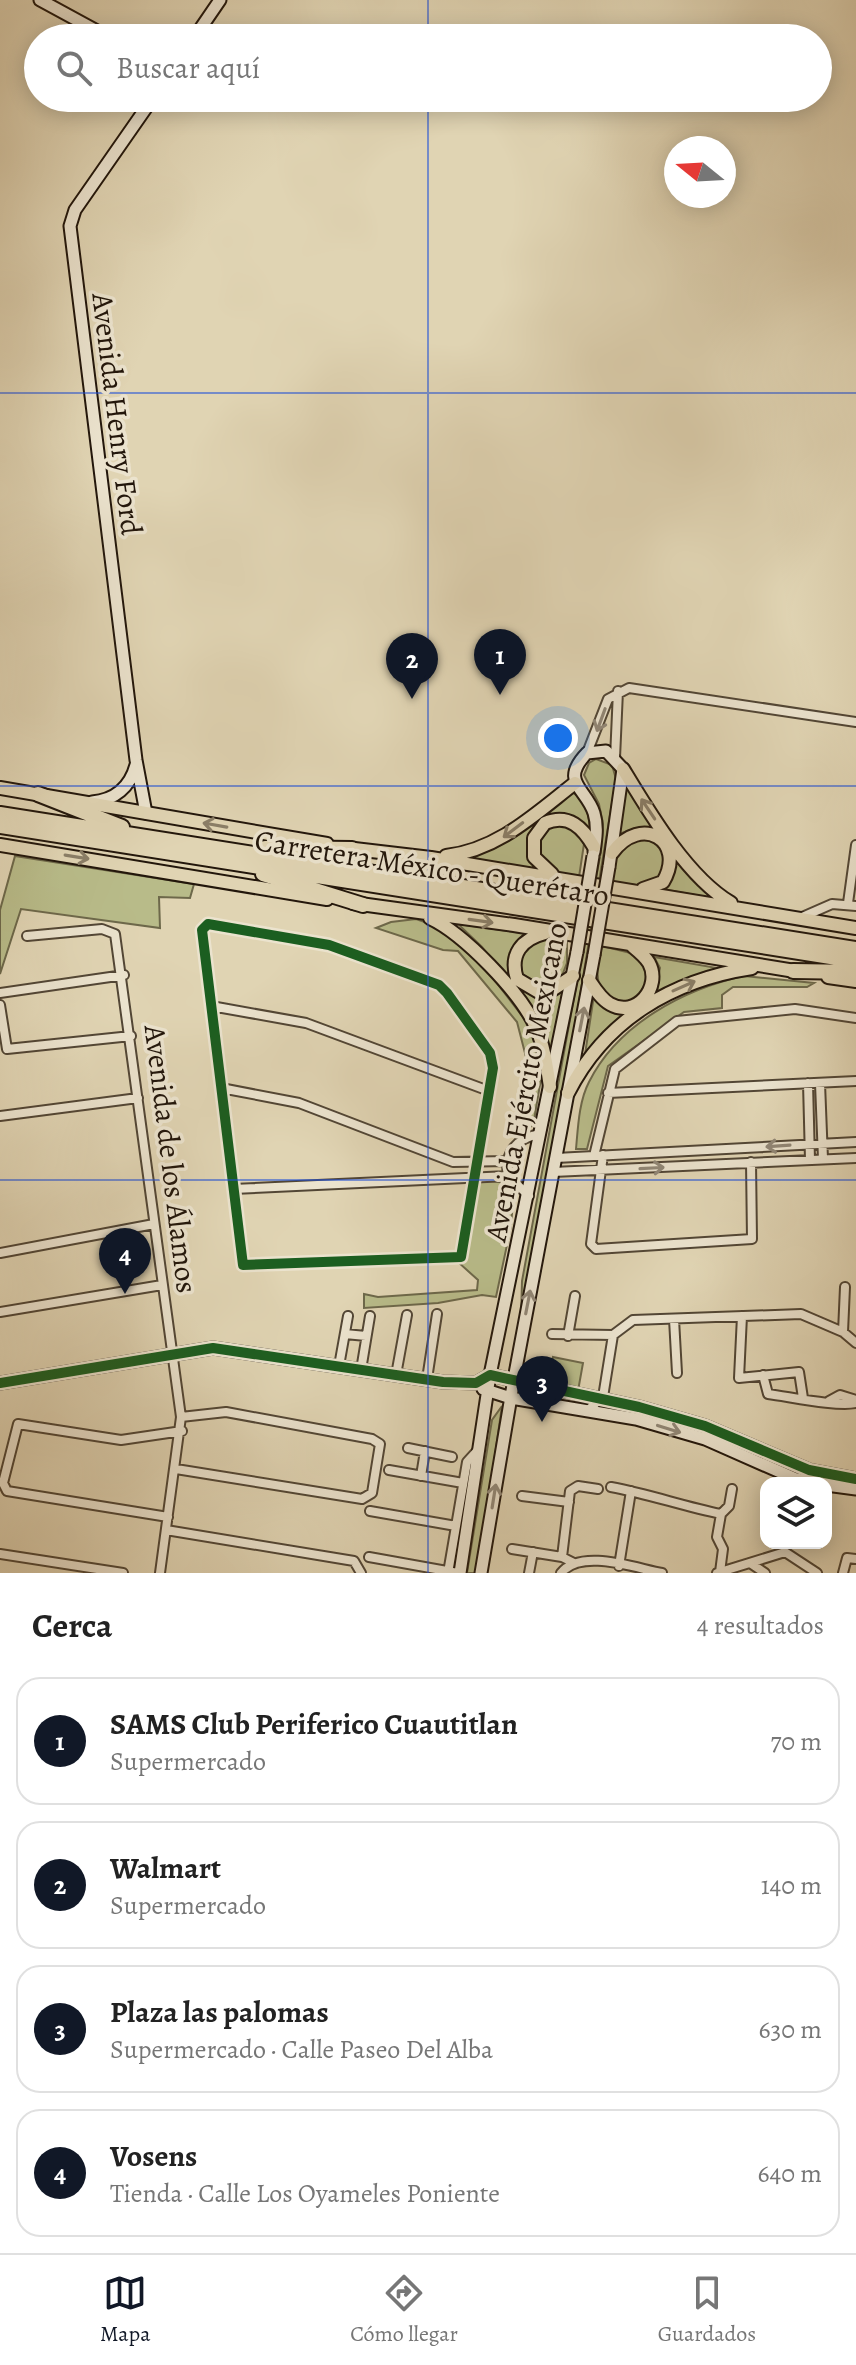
<!DOCTYPE html>
<html lang="es">
<head>
<meta charset="utf-8">
<style>
	:root { --surface:#fff; --page:#f6f6f6; --text:#222; --muted:#767676; --line:#e0e0e0; --accent:#111827 }
	body { margin:0; font-family:Alegreya,serif; background:var(--page); color:var(--text) }
	.controls { position:absolute; right:24px; bottom:24px; display:grid; overflow:hidden; border-radius:16px; box-shadow:0 4px 20px #0003 }
	.controls button { width:72px; height:72px; display:grid; place-items:center; padding:0; border:0; border-bottom:2px solid var(--line); background:var(--surface); color:var(--text); font:40px sans-serif }
	.compass { position:absolute; left:664px; top:136px; width:72px; height:72px; border-radius:50%; background:var(--surface); box-shadow:0 4px 20px #0003; rotate:288deg }
	.you { position:absolute; left:558px; top:738px; width:28px; height:28px; margin:-20px; border:6px solid #fff; border-radius:50%; background:#1a73e8; box-shadow:0 0 0 12px #1a73e833 }
	.badge { display:grid; place-items:center; width:52px; height:52px; border-radius:50%; background:var(--accent); color:#fff; font-size:26px; font-weight:700 }
	.pin { position:absolute; translate:-50% -66px; filter:drop-shadow(0 2px 4px #0008) }
	.pin::after { content:''; position:absolute; top:42px; width:28px; height:24px; background:inherit; clip-path:polygon(0 0,100% 0,50% 100%) }
	.list { margin:0; padding:0; list-style:none }
	h2 { display:flex; justify-content:space-between; align-items:center; height:104px; margin:0; padding:0 32px; font-size:34px }
	h2 small { font-size:26px; font-weight:400; color:var(--muted) }
	.list li { display:grid; grid-template-columns:52px 1fr auto; gap:24px; align-items:center; box-sizing:border-box; height:128px; margin:0 16px 16px; padding:0 16px; border:2px solid var(--line); border-radius:24px }
	.list b { display:block; font-size:30px; white-space:nowrap }
	.list p { margin:0; font-size:26px; white-space:nowrap; color:var(--muted) }
	.list em { font-size:26px; font-style:normal; color:var(--muted) }
	.icon { flex:none; width:44px; height:44px; fill:none; stroke:currentColor; stroke-width:2; stroke-linecap:round; stroke-linejoin:round }
	.map { position:relative; flex:none; width:856px; height:1573px; overflow:hidden }
	.search { position:absolute; background:var(--surface); box-shadow:0 4px 20px #0003; left:24px; right:24px; top:24px; height:88px; display:flex; align-items:center; gap:20px; box-sizing:border-box; padding:0 28px; border-radius:44px; color:var(--muted); font-size:30px }
	.sheet { height:680px; background:var(--surface) }
	nav { display:flex; justify-content:space-around; align-items:center; box-sizing:border-box; height:112px; border-top:2px solid var(--line); background:var(--surface); font-size:22px; color:var(--muted) }
	nav a { display:grid; justify-items:center; gap:4px }
	nav .on { color:var(--accent) }
	.map>svg:first-child { display:block }
</style>
</head>
<body>
<div class="map">
<svg width="856" height="1573" viewBox="0 0 856 1573">
	<rect width="100%" height="100%" fill="#e0d4b3"/>
	<filter id="stains"><feTurbulence type="fractalNoise" baseFrequency=".0025" numOctaves="4"/><feColorMatrix values="0 0 0 0 .2 0 0 0 0 .09 0 0 0 0 .02 0 0 0 .5 -.17"/></filter>
	<radialGradient id="worn" r=".72"><stop offset=".6" stop-color="#630" stop-opacity="0"/><stop offset="1" stop-color="#630" stop-opacity=".3"/></radialGradient>
	<path fill="#b8bb89" stroke="#6d684a" stroke-width="2" d="M 596,759 L 612,765 L 616,779 L 555,1146 L 521,1319 L 522,1281 L 601,851 L 603,824 L 599,804 L 584,775 L 589,763 Z
		M 626,781 L 717,899 L 662,889 L 671,878 L 675,855 L 650,829 L 630,830 L 619,834 Z
		M 572,792 C 586,801 590,817 590,833 L 565,815 L 530,839 L 532,864 L 541,871 L 462,858 C 504,853 540,817 572,792 Z
		M 558,824 L 577,830 L 584,844 L 579,877 L 559,874 L 539,857 C 539,839 539,831 558,824 Z
		M 634,836 L 663,845 L 665,874 L 648,886 L 611,883 L 617,854 Z
		M 15,856 L 194,884 L 190,898 L 159,897 L 160,928 L 21,909 L 0,974 L 0,910 Z
		M 416,919 L 445,929 L 482,964 L 533,1030 L 541,1079 L 533,1126 L 523,1128 L 526,1057 L 517,1022 L 458,951 L 443,950 L 376,928 L 391,922 Z
		M 458,924 L 529,934 L 510,953 C 510,983 534,1012 563,988 L 551,1065 L 536,1015 L 482,947 Z
		M 541,939 L 567,942 L 567,963 L 561,978 L 542,986 L 520,973 L 523,948 Z
		M 602,946 L 643,956 L 648,986 L 637,1001 L 617,1003 L 599,988 L 597,968 Z
		M 654,957 L 717,968 L 675,984 L 584,1061 L 594,995 L 603,1006 L 654,996 L 660,968 Z
		M 744,976 L 814,983 L 807,987 L 733,987 L 722,995 L 722,1008 L 684,1012 L 608,1066 L 587,1149 L 576,1149 C 578,1127 579,1101 589,1082 C 618,1024 684,989 744,976 Z
		M 486,1180 L 507,1183 L 513,1201 L 511,1226 L 496,1297 L 482,1295 L 438,1303 L 364,1308 L 364,1294 L 378,1297 L 477,1290 L 478,1280 L 458,1262 L 473,1183 Z
		M 553,1357 L 583,1363 L 578,1391 L 549,1381 Z
		M 502,1406 L 478,1573 L 467,1573 L 492,1420 Z"/>
	<g fill="none" stroke-linecap="round" stroke-linejoin="round">
		<defs>
			<path id="street" d="M 587,753 L 608,699 L 629,688 L 856,722
				M 615,758 L 618,691
				M 848,903 L 856,845
				M 800,918 L 832,904 L 856,906
				M 208,924 L 329,945 L 439,985 L 447,993 L 490,1053 L 493,1068 L 461,1257 L 243,1265 L 202,930 Z
				M 27,936 L 102,929 L 115,934 L 181,1417 L 160,1573
				M 0,993 L 124,975
				M 0,1005 L 7,1049 L 131,1036
				M 211,1006 L 306,1023 L 489,1091
				M 808,1083 L 810,1160
				M 820,1083 L 823,1159
				M 221,1088 L 299,1103 L 453,1162 L 507,1161
				M 608,1093 L 856,1081
				M 0,1116 L 138,1098
				M 603,1155 L 591,1244 L 596,1249 L 752,1239 L 751,1162
				M 594,1156 L 615,1069 L 677,1021 L 795,1009 L 856,1018
				M 556,1158 L 856,1142
				M 553,1172 L 856,1158
				M 233,1189 L 508,1176
				M 529,1196 L 508,1176 C 504,1152 517,1138 540,1134
				M 0,1253 L 154,1224
				M 0,1312 L 162,1285
				M 742,1316 L 739,1378 L 799,1372 L 803,1398
				M 674,1319 L 677,1373
				M 843,1332 L 845,1287
				M 345,1334 L 366,1336
				M 552,1334 L 613,1335
				M 568,1336 L 575,1296
				M 339,1366 L 348,1316
				M 361,1370 L 370,1316
				M 396,1375 L 407,1315
				M 763,1375 L 768,1394 C 791,1397 837,1407 856,1403
				M 427,1379 L 437,1314
				M 829,1401 L 840,1395 L 856,1400
				M 588,1410 L 603,1397 L 613,1335 L 633,1320 L 801,1314 L 843,1332 L 856,1343
				M 408,1448 L 452,1457
				M 176,1469 L 362,1499 L 372,1493 L 380,1444 L 372,1439 L 226,1412 L 181,1417
				M 389,1470 L 463,1483
				M 421,1476 L 425,1451
				M 611,1487 C 649,1494 682,1506 721,1514
				M 522,1496 L 569,1502
				M 370,1511 L 456,1526
				M 168,1517 L 7,1491 L 3,1483 L 18,1424 L 121,1440 L 182,1431
				M 166,1530 L 354,1561 L 361,1573
				M 512,1549 L 562,1557 L 574,1563
				M 0,1554 L 123,1573
				M 369,1557 L 458,1573
				M 562,1557 L 570,1491 L 578,1486 L 598,1489
				M 750,1563 L 765,1573
				M 619,1566 L 631,1491
				M 720,1572 L 723,1549 L 717,1537 L 721,1514 L 729,1506 L 732,1489
				M 448,1573 L 467,1462 L 477,1451
				M 529,1573 L 533,1552
				M 561,1573 C 581,1548 635,1568 662,1573
				M 717,1573 L 785,1552 L 817,1573
				M 843,1573 L 847,1558 L 856,1559"/>
			<path id="secondary" d="M 40,0 L 110,38
				M 194,38 L 220,0
				M 92,802 C 115,800 130,787 136,765
				M 146,813 L 136,760 L 70,226 L 75,210 L 153,98
				M 594,852 C 596,839 598,826 594,813 C 586,788 559,782 587,753 L 606,751 L 623,769 L 609,867
				M 490,1375 L 639,1407 L 705,1426 L 809,1470 L 856,1479
				M 0,1383 L 213,1348 L 443,1382 L 476,1383 L 490,1375
				M 483,1389 L 511,1398 L 636,1419 L 705,1439 L 796,1479 L 816,1483
				M 826,1485 L 856,1489
				M 460,1573 L 490,1375 L 577,952
				M 481,1573 L 514,1379 L 594,955"/>
			<path id="primary" d="M 623,769 C 649,812 687,877 731,903
				M 0,788 L 327,844
				M 0,845 L 327,899
				M 346,848 L 431,858 L 856,928
				M 612,853 C 641,813 687,841 663,882 L 643,889
				M 446,856 C 498,850 535,814 575,783
				M 552,874 L 534,857 L 534,838 L 545,823 C 569,813 583,828 594,847
				M 353,903 L 514,925 L 801,972
				M 430,918 C 464,934 520,992 536,1027 C 544,1046 547,1067 550,1087
				M 545,933 C 522,939 509,954 517,979 L 539,992 L 552,990 L 573,976
				M 828,977 L 856,981
				M 589,980 C 595,989 601,999 610,1004 C 636,1019 662,987 649,963 C 645,956 637,950 631,945
				M 568,1093 C 605,1020 672,980 752,968"/>
			<path id="highway" d="M 38,794 L 122,827
				M 0,814 L 856,949
				M 0,826 L 856,961
				M 265,848 L 352,849
				M 263,874 L 363,905
				M 793,971 L 856,972"/>
		</defs>
		<use href="#street" stroke="#524635" stroke-width="12"/>
		<use href="#secondary" stroke="#22160b" stroke-width="15"/>
		<use href="#primary" stroke="#22160b" stroke-width="16"/>
		<use href="#highway" stroke="#22160b" stroke-width="18"/>
		<use href="#street" stroke="#ebe3ce" stroke-width="8"/>
		<use href="#secondary" stroke="#ebe3ce" stroke-width="11"/>
		<use href="#primary" stroke="#e0d4b3" stroke-width="12"/>
		<use href="#highway" stroke="#e0d4b3" stroke-width="14"/>
		<defs>
			<path id="secondary-bridge" d="M 577,952 L 593,856
				M 594,955 L 609,867"/>
		</defs>
		<use href="#secondary-bridge" stroke="#22160b" stroke-width="15" stroke-linecap="butt"/>
		<use href="#secondary-bridge" stroke="#ebe3ce" stroke-width="11"/>
		<defs>
			<path id="cycleway" d="M 208,924 L 329,945 L 439,985 L 447,993 L 490,1053 L 493,1068 L 461,1257 L 243,1265 L 202,930 Z
				M 0,1383 L 213,1348 L 443,1382 L 476,1383 L 490,1375 L 639,1407 L 705,1426 L 809,1470 L 856,1479"/>
		</defs>
		<use href="#cycleway" stroke="#ebe3ce" stroke-width="15"/>
		<use href="#cycleway" stroke="#1b5e20" stroke-width="10"/>
	</g>
	<defs><path id="oneway-shaft" d="M-6 0H5M1.5-3L5.5 0L1.5 3" fill="none" stroke-width="1.6" stroke-linecap="round" stroke-linejoin="round" transform="scale(2)"/></defs>
	<g stroke="#918776">
		<use href="#oneway-shaft" transform="translate(601 720) rotate(110)"/>
		<use href="#oneway-shaft" transform="translate(582 1019) rotate(-79)"/>
		<use href="#oneway-shaft" transform="translate(778 1146) rotate(176)"/>
		<use href="#oneway-shaft" transform="translate(652 1168) rotate(-3)"/>
		<use href="#oneway-shaft" transform="translate(528 1302) rotate(-79)"/>
		<use href="#oneway-shaft" transform="translate(669 1429) rotate(17)"/>
		<use href="#oneway-shaft" transform="translate(494 1496) rotate(-81)"/>
	</g>
	<g stroke="#8a7e67">
		<use href="#oneway-shaft" transform="translate(648 809) rotate(-124)"/>
		<use href="#oneway-shaft" transform="translate(215 825) rotate(-170)"/>
		<use href="#oneway-shaft" transform="translate(513 830) rotate(143)"/>
		<use href="#oneway-shaft" transform="translate(77 857) rotate(9)"/>
		<use href="#oneway-shaft" transform="translate(481 921) rotate(8)"/>
		<use href="#oneway-shaft" transform="translate(684 986) rotate(-24)"/>
	</g>
	<path fill="none" stroke="#1d4ed8" stroke-width="2" stroke-opacity="0.55" d="M 428,0 L 428,38M 428,98 L 428,1573M 0,393 L 856,393M 0,786 L 856,786M 0,1180 L 856,1180"/>
	<g text-anchor="middle" stroke-width="7" stroke-linejoin="round" paint-order="stroke">
		<g font-size="30" fill="#22160b" stroke="#ebe3ce">
			<text transform="translate(117 414) rotate(83)" y="10">Avenida Henry Ford</text>
			<text transform="translate(432 868) rotate(9)" y="10">Carretera México - Querétaro</text>
			<text transform="translate(526 1082) rotate(-79)" y="10">Avenida Ejército Mexicano</text>
			<text transform="translate(171 1159) rotate(83)" y="10">Avenida de los Álamos</text>
		</g>
	</g>
	<rect width="100%" height="100%" filter="url(#stains)"/>
	<rect width="100%" height="100%" fill="url(#worn)"/>
</svg>
<div class="controls">
<button><svg class="icon" aria-label="layers" viewBox="0 0 24 24"><path d="M12 4l9 5-9 5-9-5zM3 14l9 5 9-5"/></svg></button>
</div>
<svg class="compass" viewBox="-18 -18 36 36"><path d="M0-13l5 13h-10z" fill="#e53935"/><path d="M0 13l5-13h-10z" fill="#767676"/></svg>
<div class="you"></div>
<div class="pin badge" style="left:500px;top:695px">1</div>
<div class="pin badge" style="left:412px;top:699px">2</div>
<div class="pin badge" style="left:542px;top:1422px">3</div>
<div class="pin badge" style="left:125px;top:1294px">4</div>
<div class="search"><svg class="icon" aria-label="search" viewBox="0 0 24 24"><circle cx="10" cy="10" r="6"/><path d="M15 15l6 6"/></svg>Buscar aquí</div>
</div>
<section class="sheet">
<h2>Cerca<small>4 resultados</small></h2>
<ul class="list">
<li><span class="badge">1</span><div><b>SAMS Club Periferico Cuautitlan</b><p>Supermercado</p></div><em>70 m</em></li>
<li><span class="badge">2</span><div><b>Walmart</b><p>Supermercado</p></div><em>140 m</em></li>
<li><span class="badge">3</span><div><b>Plaza las palomas</b><p>Supermercado · Calle Paseo Del Alba</p></div><em>630 m</em></li>
<li><span class="badge">4</span><div><b>Vosens</b><p>Tienda · Calle Los Oyameles Poniente</p></div><em>640 m</em></li>
</ul>
</section>
<nav>
<a class="on"><svg class="icon" aria-label="map" viewBox="0 0 24 24"><path d="M3 6l6-2 6 2 6-2v14l-6 2-6-2-6 2zM9 4v14M15 6v14"/></svg>Mapa</a>
<a><svg class="icon" aria-label="directions" viewBox="0 0 24 24"><path d="M12 3l9 9-9 9-9-9zM9 14v-3h6M13 9l2 2-2 2"/></svg>Cómo llegar</a>
<a><svg class="icon" aria-label="saved" viewBox="0 0 24 24"><path d="M7 4h10v16l-5-4-5 4z"/></svg>Guardados</a>
</nav>
</body>
</html>
